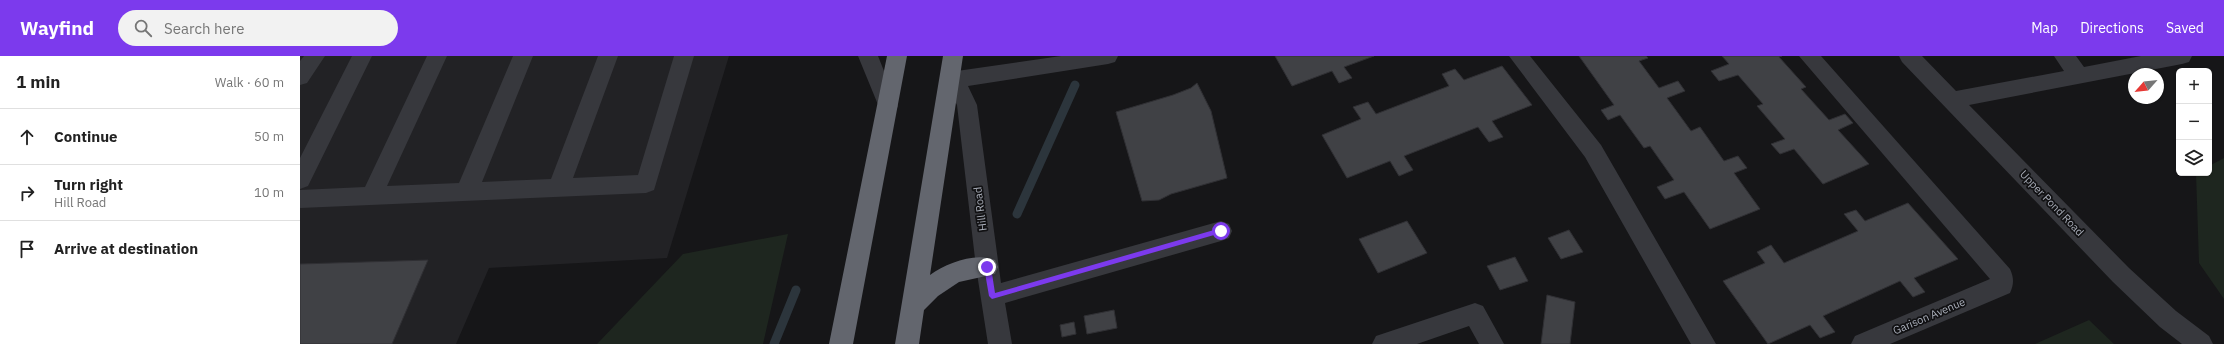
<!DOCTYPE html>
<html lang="en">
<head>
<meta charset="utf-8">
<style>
	:root { --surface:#fff; --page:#f2f2f2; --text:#222; --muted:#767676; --line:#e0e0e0; --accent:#7c3aed }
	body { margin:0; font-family:"IBM Plex Sans",sans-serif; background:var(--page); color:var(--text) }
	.controls { position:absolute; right:12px; top:12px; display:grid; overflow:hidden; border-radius:6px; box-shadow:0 1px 3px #0004 }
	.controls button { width:36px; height:36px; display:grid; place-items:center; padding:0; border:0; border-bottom:1px solid var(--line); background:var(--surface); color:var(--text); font:20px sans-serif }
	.compass { position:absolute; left:1828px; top:12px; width:36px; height:36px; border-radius:50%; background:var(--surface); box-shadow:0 1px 3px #0004; rotate:243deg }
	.stop { position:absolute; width:12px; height:12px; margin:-9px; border:3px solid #7c3aed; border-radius:50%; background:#fff }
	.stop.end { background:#7c3aed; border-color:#fff; box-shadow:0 1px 4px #0008 }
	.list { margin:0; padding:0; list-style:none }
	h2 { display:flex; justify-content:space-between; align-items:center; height:52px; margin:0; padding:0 16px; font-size:17px }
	h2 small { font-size:13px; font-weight:400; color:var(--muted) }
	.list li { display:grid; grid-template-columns:26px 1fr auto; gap:12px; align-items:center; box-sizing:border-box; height:56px; padding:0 16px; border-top:1px solid var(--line) }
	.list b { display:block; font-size:15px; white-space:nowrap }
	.list p { margin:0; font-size:13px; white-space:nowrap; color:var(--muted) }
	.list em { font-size:13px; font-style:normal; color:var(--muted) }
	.icon { flex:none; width:22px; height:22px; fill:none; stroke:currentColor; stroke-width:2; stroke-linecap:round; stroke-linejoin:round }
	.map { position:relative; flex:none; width:1924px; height:288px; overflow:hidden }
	header { display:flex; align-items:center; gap:24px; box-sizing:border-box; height:56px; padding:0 20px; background:var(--accent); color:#fff }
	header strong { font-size:19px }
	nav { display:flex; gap:22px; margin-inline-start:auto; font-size:14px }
	.search { width:280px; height:36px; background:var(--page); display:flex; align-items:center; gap:10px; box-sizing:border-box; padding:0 14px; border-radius:22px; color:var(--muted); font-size:15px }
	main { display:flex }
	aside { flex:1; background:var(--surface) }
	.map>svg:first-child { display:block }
</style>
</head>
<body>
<header>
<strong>Wayfind</strong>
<div class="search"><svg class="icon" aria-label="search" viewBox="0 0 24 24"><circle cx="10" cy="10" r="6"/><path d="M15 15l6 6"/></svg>Search here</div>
<nav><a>Map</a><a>Directions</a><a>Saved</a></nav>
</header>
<main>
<aside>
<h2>1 min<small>Walk · 60 m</small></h2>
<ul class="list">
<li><svg class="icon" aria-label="ahead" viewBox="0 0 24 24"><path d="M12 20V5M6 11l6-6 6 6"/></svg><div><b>Continue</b></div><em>50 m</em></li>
<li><svg class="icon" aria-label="right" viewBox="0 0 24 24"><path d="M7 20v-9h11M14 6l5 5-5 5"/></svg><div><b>Turn right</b><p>Hill Road</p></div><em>10 m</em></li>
<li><svg class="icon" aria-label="arrive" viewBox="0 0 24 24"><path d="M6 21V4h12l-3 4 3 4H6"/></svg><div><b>Arrive at destination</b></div></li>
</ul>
</aside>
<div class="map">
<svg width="1924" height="288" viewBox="0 0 1924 288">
	<rect width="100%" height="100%" fill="#161618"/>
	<path fill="#222225" d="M 0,0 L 429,0 L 367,202 L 189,212 L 156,288 L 0,288 Z"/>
	<path fill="#1e261f" d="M 1924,102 L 1924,243 L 1899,207 L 1896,117 L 1909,117 L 1909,110 Z
		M 488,178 L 463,288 L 297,288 L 383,198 Z
		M 1789,264 L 1814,288 L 1735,288 Z"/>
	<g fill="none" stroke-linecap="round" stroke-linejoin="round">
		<path stroke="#2c353c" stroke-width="9" d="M 717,158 L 775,29
			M 474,288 L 496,234"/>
	</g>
	<path fill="#404145" stroke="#303034" d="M 975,0 L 1074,0 L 1044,11 L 1052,22 L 1039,27 L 1032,15 L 992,30 Z
		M 1279,0 L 1346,0 L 1348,2 L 1339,5 L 1359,32 L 1378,25 L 1385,35 L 1367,42 L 1391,75 L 1400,71 L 1424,105 L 1438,100 L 1447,112 L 1434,117 L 1460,153 L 1410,173 L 1384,136 L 1365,143 L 1357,131 L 1374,124 L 1350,90 L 1344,92 L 1320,59 L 1308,64 L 1301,54 L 1314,49 Z
		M 1422,0 L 1482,0 L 1479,1 L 1506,31 L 1501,33 L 1529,64 L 1545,58 L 1553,67 L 1538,74 L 1569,108 L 1523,128 L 1494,93 L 1480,98 L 1471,88 L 1485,83 L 1457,50 L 1463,48 L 1438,19 L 1419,25 L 1411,15 L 1429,8 Z
		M 1202,10 L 1232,49 L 1192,65 L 1203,81 L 1189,86 L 1178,71 L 1104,100 L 1113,114 L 1099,120 L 1090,105 L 1047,122 L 1022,79 L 1061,63 L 1053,51 L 1068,46 L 1076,58 L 1149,30 L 1142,18 L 1155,13 L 1164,24 Z
		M 897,27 L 911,55 L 927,122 L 871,138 L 859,144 L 842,145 L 816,56 L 873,39 L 891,32 Z
		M 1608,147 L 1658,203 L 1614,222 L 1625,236 L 1613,241 L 1600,225 L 1523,260 L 1535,276 L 1520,282 L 1510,269 L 1468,288 L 1423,225 L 1465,207 L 1457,196 L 1471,189 L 1484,207 L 1558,175 L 1544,158 L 1556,154 L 1565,165 Z
		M 1107,165 L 1127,197 L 1078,217 L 1059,183 Z
		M 1269,174 L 1283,196 L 1261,203 L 1248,182 Z
		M 1215,201 L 1228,225 L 1200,234 L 1187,210 Z
		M 128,204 L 92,288 L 0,288 L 0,208 Z
		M 1247,239 L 1275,246 L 1270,288 L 1241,288 Z
		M 814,254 L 817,272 L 787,278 L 784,260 Z
		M 774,266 L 776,278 L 762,281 L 760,269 Z"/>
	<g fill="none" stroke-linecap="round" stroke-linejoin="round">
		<path fill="#37383d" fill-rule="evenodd" d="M 4,0 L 25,0 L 7,27 L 0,29 L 0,5 Z
			M 52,0 L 72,0 L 8,130 L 0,133 L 0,102 Z
			M 127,0 L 147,0 L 87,130 L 159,127 L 213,0 L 233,0 L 182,126 L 251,123 L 298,0 L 318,0 L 273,122 L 338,119 L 374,0 L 394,0 L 354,134 L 346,137 L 0,152 L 0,134 L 65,131 Z
			M 558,0 L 578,0 L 598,50 L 595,56 L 588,58 L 581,56 Z
			M 761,0 L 818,0 L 815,6 L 808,8 L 668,30 L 677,49 L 701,227 L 921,165 L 929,168 L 932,175 L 929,182 L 921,185 L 705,247 L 712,288 L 688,288 L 676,211 L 657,49 L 651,37 L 640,23 L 643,17 Z
			M 1209,0 L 1230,0 L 1301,89 L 1416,288 L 1391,288 L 1285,101 Z
			M 1499,0 L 1521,0 L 1710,213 C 1714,222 1714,228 1710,237 L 1590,288 L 1551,288 L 1555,280 L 1690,223 Z
			M 1599,0 L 1622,0 L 1656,35 L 1764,15 L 1754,0 L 1776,0 L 1784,11 L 1841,0 L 1892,0 L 1889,6 L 1882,8 L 1669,49 L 1829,212 L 1876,255 L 1909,280 L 1913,288 L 1882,288 L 1860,271 L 1813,226 L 1602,6 Z
			M 1175,247 L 1183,250 L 1204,288 L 1179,288 L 1169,270 L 1117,288 L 1072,288 L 1076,280 Z"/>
		<path fill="#63666e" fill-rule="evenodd" d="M 587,0 L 607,0 L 553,288 L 529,288 Z
			M 643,0 L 663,0 L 630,219 C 647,207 675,196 695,204 L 698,211 L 695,218 L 659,226 L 638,240 L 624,254 L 619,288 L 595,288 Z"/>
	</g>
	<path fill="#7c3aed" d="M 921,172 L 925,175 L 921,177 L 692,243 L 689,240 L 684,211 L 687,208 L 691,211 L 695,237 Z"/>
	<g text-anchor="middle" stroke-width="3.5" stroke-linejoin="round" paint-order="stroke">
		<g font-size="11" fill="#a8adb8" stroke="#111113">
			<text transform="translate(1752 147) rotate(46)" y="4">Upper Pond Road</text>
			<text transform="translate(680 153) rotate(-97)" y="4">Hill Road</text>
			<text transform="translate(1629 260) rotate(-23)" y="4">Garison Avenue</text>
		</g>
	</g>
</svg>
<div class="controls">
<button>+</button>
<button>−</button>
<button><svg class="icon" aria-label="layers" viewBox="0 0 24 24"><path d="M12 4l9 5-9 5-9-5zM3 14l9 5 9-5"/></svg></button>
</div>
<svg class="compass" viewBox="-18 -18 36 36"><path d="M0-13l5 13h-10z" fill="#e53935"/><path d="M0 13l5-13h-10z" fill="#767676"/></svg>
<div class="stop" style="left:921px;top:175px"></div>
<div class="stop end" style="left:687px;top:211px"></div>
</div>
</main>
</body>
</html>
